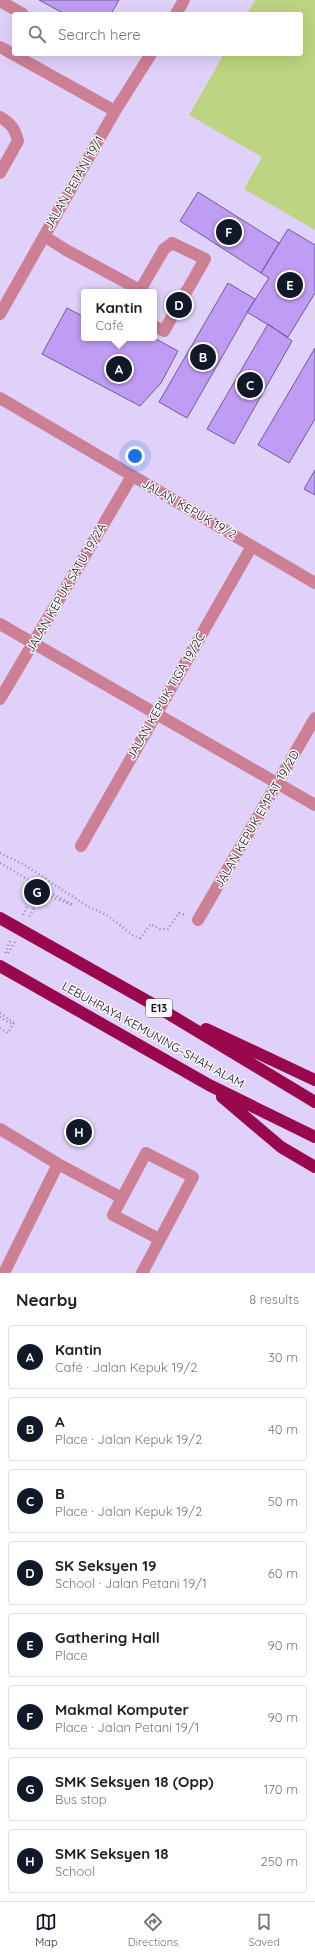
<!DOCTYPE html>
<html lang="en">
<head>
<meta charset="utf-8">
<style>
	:root { --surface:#fff; --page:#f6f6f6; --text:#202124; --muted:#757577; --line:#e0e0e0; --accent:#111827 }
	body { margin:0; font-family:Quicksand,sans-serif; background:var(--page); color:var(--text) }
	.you { position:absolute; left:135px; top:456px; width:14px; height:14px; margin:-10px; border:3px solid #fff; border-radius:50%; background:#1a73e8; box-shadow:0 0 0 6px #1a73e833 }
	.badge { display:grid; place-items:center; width:26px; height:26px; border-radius:50%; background:var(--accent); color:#fff; font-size:13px; font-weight:700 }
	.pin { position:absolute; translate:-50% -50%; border:2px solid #fff; box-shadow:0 1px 4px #0006 }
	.popup { position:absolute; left:81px; top:289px; width:76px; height:52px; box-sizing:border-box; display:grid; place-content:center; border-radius:4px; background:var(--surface); filter:drop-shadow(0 1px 3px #0005); font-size:13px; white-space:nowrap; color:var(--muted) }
	.popup b { font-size:15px; color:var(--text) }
	.popup::after { content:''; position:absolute; left:50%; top:100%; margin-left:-8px; border:8px solid transparent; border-top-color:var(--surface) }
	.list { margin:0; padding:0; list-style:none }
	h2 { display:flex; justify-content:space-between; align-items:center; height:52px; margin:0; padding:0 16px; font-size:17px }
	h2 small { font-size:13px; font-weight:400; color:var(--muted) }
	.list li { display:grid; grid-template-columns:26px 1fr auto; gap:12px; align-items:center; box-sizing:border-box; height:64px; margin:0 8px 8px; padding:0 8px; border:1px solid var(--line); border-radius:4px }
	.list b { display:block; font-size:15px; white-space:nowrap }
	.list p { margin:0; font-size:13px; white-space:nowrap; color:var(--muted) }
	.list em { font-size:13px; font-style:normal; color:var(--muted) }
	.icon { flex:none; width:22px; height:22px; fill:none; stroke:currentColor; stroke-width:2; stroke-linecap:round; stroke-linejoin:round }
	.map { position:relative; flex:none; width:315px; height:1273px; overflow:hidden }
	.search { position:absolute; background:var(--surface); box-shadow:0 4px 16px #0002; left:12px; right:12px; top:12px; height:44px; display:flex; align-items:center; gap:10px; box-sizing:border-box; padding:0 14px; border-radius:4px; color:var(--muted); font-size:15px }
	.sheet { height:628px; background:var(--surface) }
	nav { display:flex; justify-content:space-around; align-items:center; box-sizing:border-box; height:56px; border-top:1px solid var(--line); background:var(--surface); font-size:11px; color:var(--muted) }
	nav a { display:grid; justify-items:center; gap:2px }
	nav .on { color:var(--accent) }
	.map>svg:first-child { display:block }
</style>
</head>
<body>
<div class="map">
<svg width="315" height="1273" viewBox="0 0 315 1273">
	<rect width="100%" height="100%" fill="#dfd1f9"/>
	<path fill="#bdd482" d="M 255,0 L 315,0 L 315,230 L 244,189 L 262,157 L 189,115 L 224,54 L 301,54 L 301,14 L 247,14 Z"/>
	<path fill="#c09df4" stroke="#725a95" d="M 39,0 L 119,0 L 111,14 L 65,14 Z
		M 198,192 L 279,243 L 261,273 L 180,221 Z
		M 288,229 L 315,245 L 315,293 L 288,337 L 247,312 L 269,278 L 261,273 Z
		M 228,283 L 255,299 L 187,418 L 159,402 Z
		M 67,308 L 84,317 L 84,338 L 154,338 L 178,351 L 161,383 L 140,406 L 42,354 Z
		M 268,324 L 292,341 L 234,444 L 207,429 Z
		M 315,348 L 315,419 L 289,463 L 258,445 Z
		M 315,470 L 315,495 L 304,489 Z"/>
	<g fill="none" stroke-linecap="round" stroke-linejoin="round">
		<path stroke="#978aad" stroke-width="2.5" stroke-dasharray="1 3" stroke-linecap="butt" d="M 0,853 L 23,864 L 87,906 L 107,915 L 134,936 L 140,938 L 151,924 L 160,929 L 168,929 L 179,913 L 185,915
			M 0,863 L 37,885 L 39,899 L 28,919
			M 44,894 L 72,905
			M 23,915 L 37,885 L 73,905
			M 5,953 L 10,941
			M 8,953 L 15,942
			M 0,1013 L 14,1023 L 10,1023 L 0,1017
			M 0,1028 L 8,1033 L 14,1023"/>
		<path stroke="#cd8095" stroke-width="12" d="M 0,1 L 23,14
			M 176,14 L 184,0
			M 0,47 L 115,111
			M 0,117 C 11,123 15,129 18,141 L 0,173
			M 44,236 L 66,250 L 140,290
			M 139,292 L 164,249 L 172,243 L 205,259 L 164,331 L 154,326
			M 0,314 L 115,111 L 151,54
			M 0,398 L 315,583
			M 0,624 L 315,805
			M 0,699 L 132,476
			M 81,846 L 252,546
			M 198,920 L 315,718
			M 0,1129 L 58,1164 L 122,1198 L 113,1215 L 159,1239
			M 122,1198 L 146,1153 L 193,1177 L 142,1273
			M 4,1273 L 58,1164"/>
		<path stroke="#99074c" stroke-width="12" d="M 0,918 L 149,1002 L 315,1102
			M 0,966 L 209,1085 L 315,1137
			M 206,1029 L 315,1080
			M 222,1097 L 281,1147 L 315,1167"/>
	</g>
	<g text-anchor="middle" stroke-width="3" stroke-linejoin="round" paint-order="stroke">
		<rect fill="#fafafa" stroke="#5b5465" stroke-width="1" x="146" y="999" width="26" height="18" rx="3"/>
		<g font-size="11" font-weight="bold" fill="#170d25">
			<text x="159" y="1012">E13</text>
		</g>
		<g font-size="12" fill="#170d25" stroke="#fafafa">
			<text transform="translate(74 183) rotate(-60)" y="4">JALAN PETANI 19/1</text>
			<text transform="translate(189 509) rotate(30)" y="4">JALAN KEPUK 19/2</text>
			<text transform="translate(66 588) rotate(-60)" y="4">JALAN KEPUK SATU 19/2A</text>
			<text transform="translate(166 696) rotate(-60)" y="4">JALAN KEPUK TIGA 19/2C</text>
			<text transform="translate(257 819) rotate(-60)" y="4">JALAN KEPUK EMPAT 19/2D</text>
			<text transform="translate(153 1035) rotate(29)" y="4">LEBUHRAYA KEMUNING–SHAH ALAM</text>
		</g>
	</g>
</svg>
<div class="you"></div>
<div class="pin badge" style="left:119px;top:369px">A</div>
<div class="popup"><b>Kantin</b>Café</div>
<div class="pin badge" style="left:203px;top:357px">B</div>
<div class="pin badge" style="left:250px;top:385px">C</div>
<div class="pin badge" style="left:179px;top:305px">D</div>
<div class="pin badge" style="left:290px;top:285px">E</div>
<div class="pin badge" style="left:229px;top:232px">F</div>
<div class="pin badge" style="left:37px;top:892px">G</div>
<div class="pin badge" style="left:79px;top:1132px">H</div>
<div class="search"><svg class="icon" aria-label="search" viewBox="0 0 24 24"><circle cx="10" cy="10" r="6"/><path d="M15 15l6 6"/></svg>Search here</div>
</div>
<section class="sheet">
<h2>Nearby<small>8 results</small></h2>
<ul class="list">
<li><span class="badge">A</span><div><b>Kantin</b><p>Café · Jalan Kepuk 19/2</p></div><em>30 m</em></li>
<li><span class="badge">B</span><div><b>A</b><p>Place · Jalan Kepuk 19/2</p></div><em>40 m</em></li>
<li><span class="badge">C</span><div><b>B</b><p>Place · Jalan Kepuk 19/2</p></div><em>50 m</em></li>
<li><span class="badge">D</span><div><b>SK Seksyen 19</b><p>School · Jalan Petani 19/1</p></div><em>60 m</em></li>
<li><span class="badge">E</span><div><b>Gathering Hall</b><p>Place</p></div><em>90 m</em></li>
<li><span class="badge">F</span><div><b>Makmal Komputer</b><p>Place · Jalan Petani 19/1</p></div><em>90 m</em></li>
<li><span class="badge">G</span><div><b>SMK Seksyen 18 (Opp)</b><p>Bus stop</p></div><em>170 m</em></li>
<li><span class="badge">H</span><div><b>SMK Seksyen 18</b><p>School</p></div><em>250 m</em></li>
</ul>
</section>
<nav>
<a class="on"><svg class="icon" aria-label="map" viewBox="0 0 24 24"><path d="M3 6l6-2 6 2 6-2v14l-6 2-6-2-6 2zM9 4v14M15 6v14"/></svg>Map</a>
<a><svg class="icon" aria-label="directions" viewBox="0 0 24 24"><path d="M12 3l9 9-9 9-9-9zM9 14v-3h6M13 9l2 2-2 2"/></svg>Directions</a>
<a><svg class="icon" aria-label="saved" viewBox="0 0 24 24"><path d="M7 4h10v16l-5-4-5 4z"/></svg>Saved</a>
</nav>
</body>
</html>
